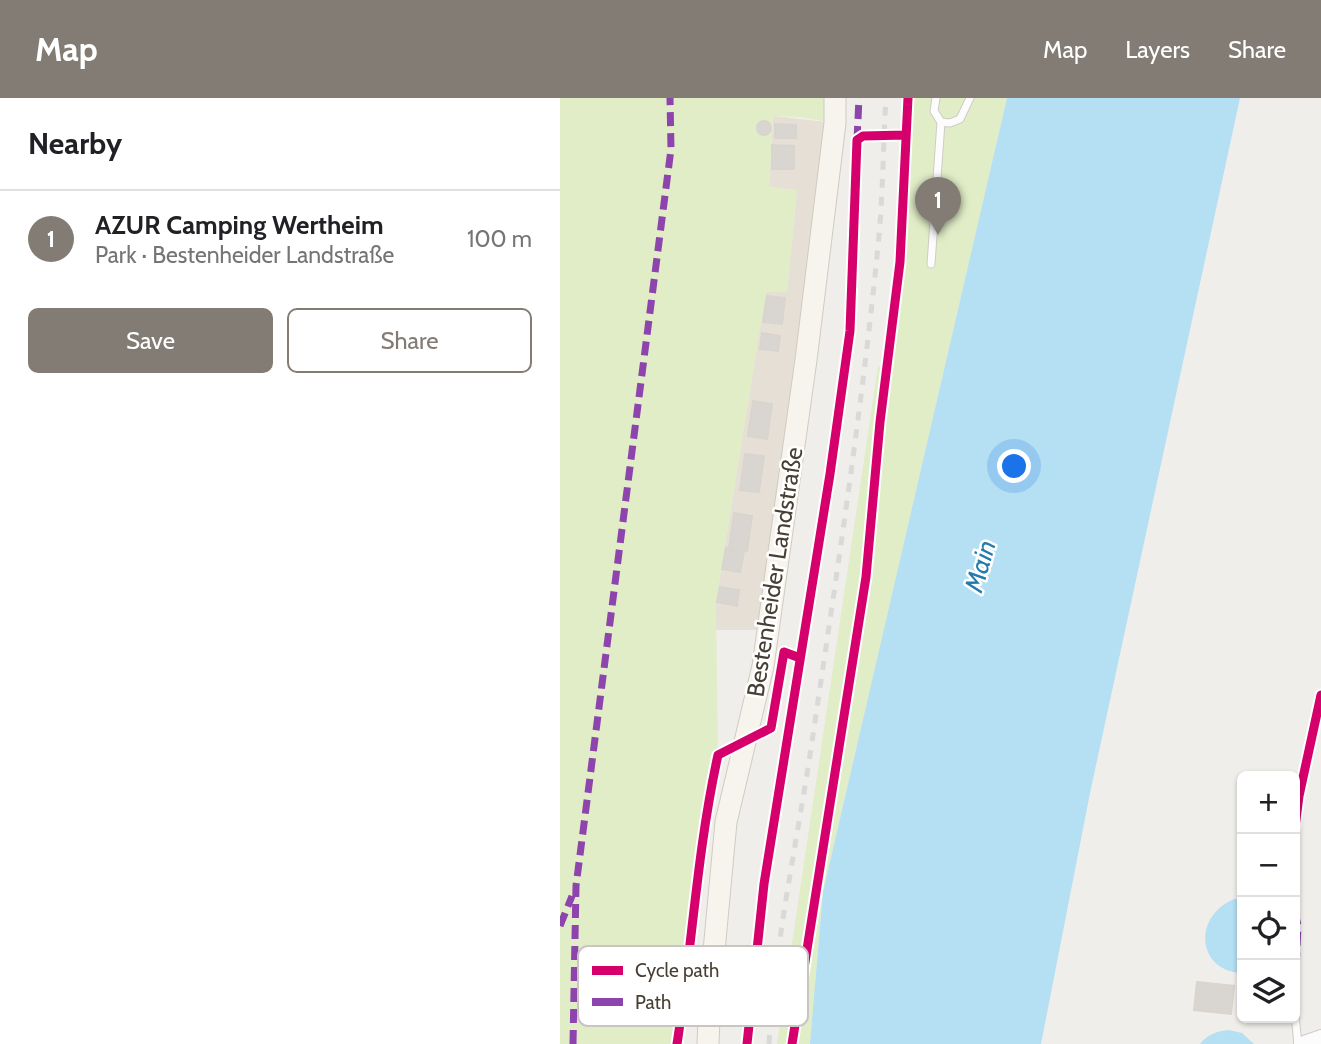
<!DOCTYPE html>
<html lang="en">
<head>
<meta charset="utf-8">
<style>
	:root { --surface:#fff; --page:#f6f6f6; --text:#202124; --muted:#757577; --line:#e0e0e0; --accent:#837c74 }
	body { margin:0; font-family:Cabin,sans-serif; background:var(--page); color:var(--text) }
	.controls { position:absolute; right:21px; bottom:21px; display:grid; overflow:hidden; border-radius:10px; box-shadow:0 2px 5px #0004 }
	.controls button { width:63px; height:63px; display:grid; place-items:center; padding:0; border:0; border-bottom:2px solid var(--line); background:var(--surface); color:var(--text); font:35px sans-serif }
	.you { position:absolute; left:455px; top:369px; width:24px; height:24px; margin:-18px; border:5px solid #fff; border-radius:50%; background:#1a73e8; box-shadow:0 0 0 10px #1a73e833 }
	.badge { display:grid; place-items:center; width:46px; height:46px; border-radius:50%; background:var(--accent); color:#fff; font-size:23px; font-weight:700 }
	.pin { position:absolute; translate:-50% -58px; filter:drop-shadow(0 2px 4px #0008) }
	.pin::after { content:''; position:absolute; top:37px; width:24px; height:21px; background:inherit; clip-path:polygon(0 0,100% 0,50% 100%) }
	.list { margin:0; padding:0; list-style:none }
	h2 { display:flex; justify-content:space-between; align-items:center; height:91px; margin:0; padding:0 28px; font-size:30px }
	h2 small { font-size:23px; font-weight:400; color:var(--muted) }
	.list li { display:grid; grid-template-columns:46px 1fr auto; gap:21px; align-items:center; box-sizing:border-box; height:98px; padding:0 28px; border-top:2px solid var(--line) }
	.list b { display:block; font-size:26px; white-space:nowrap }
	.list p { margin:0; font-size:23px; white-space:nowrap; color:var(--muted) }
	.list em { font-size:23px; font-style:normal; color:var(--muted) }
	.actions { display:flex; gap:14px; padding:21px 28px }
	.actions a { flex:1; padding:16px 0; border:2px solid var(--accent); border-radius:10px; text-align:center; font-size:24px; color:var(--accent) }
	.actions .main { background:var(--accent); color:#fff }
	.icon { flex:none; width:38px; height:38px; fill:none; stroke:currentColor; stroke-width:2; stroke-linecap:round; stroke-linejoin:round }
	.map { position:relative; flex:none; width:761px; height:946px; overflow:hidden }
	header { display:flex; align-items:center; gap:42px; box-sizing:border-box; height:98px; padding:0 35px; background:var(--accent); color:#fff }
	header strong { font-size:33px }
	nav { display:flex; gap:38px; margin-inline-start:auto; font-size:24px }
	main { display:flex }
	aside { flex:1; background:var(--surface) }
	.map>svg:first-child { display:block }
</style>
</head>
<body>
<header>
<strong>Map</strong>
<nav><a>Map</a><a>Layers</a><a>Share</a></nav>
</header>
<main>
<aside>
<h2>Nearby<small></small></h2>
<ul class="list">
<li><span class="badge">1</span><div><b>AZUR Camping Wertheim</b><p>Park · Bestenheider Landstraße</p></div><em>100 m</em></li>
</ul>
<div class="actions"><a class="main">Save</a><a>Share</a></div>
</aside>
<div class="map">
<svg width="761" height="946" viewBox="0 0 761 946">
	<rect width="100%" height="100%" fill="#f0eeea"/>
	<path fill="#e5dfd6" d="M 213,18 L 275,25 L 209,532 L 155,532 L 156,503 L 206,193 L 227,193 L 237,92 L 209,89 Z"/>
	<path fill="#e0edc7" d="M 0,0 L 275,0 L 275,25 L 239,19 L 213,18 L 209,89 L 237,92 L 227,194 L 206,194 L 156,503 L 158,657 L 147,705 L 126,891 L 117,946 L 0,946 Z
		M 350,0 L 447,0 L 263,794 L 250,946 L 217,946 L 318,268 L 331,274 Z"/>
	<path fill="#b5dff3" d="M 447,0 L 680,0 L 530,695 L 481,946 L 250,946 L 263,794 Z
		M 674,801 L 682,801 L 682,875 C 637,873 632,819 674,801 Z
		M 669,932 L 682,935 L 694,946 L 640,946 C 648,936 657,933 669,932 Z"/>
	<path fill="#d9d5d0" stroke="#d9d5ce" stroke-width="2" d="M197 30a7 7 0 1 1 14 0a7 7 0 1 1-14 0Z
		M 215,26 L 236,27 L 236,40 L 215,40 Z
		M 212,47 L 234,48 L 234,71 L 212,71 Z
		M 207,198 L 225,200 L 222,226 L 203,224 Z
		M 202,235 L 220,238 L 218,253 L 200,251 Z
		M 193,303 L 212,306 L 207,341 L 188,338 Z
		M 185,356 L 204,358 L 199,394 L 180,392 Z
		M 174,415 L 192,418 L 187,453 L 169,451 Z
		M 166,450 L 184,453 L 180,474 L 162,471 Z
		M 160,489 L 179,492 L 177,508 L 157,504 Z
		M 637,884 L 674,888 L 671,916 L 634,912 Z"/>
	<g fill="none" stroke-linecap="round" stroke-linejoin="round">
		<defs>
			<path id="lane" d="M 376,0 L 374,13 L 381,24 L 390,25 L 400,21 L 410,0
				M 371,166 L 381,24
				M 735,917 L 738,946"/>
			<path id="street" d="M 741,946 L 761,939"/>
			<path id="secondary" d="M 148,946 L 150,896 L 166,724 L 203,568 L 246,262 L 275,25 L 275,0"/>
		</defs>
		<use href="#lane" stroke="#cfccc7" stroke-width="9"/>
		<use href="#street" stroke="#cfccc7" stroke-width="16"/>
		<use href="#secondary" stroke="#d0cbc0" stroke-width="23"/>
		<use href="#lane" stroke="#fdfcfc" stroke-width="7"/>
		<use href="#street" stroke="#fdfcfc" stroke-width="14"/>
		<use href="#secondary" stroke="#f7f4ee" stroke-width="21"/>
		<path stroke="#d9d9d8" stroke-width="5" stroke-dasharray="9 9" stroke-linecap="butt" d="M 209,946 C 215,842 238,740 253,637 C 277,474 302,311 318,148 C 323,99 323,49 326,0"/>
		<path stroke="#8e44ad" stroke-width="7" stroke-dasharray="14 7" stroke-linecap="butt" d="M 297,42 L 299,0
			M 735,813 L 738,828 L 735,893
			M 0,828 L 12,798
			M 13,946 L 16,788 L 111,51 L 110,0"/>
		<defs>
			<path id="cycleway" d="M 735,729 L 739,698 L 761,597
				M 117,946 C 132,850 137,752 158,657 L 211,630 L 224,554 L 240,560
				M 187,946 L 204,786 L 270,376 L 290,233 L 297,42 L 303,38 L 346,37
				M 232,946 L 306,479 L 320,324 L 340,164 L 348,0"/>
		</defs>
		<use href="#cycleway" stroke="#fff" stroke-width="13"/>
		<use href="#cycleway" stroke="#d6006c" stroke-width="9"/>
	</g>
	<g text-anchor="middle" stroke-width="5" stroke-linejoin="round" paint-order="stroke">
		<g font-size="24" fill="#483f34" stroke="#fff">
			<text transform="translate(215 474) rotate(-81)" y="8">Bestenheider Landstraße</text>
		</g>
		<g font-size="26" font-style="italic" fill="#227bac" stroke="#fff">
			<text transform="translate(420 468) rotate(-74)" y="9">Main</text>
		</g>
	</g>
	<rect x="18" y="848" width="230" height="80" rx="10" fill="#fff" stroke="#c8c5c2" stroke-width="2"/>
	<rect x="32" y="868" width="31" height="9" fill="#d6006c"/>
	<rect x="32" y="900" width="31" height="8" fill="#8e44ad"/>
	<g font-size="19" fill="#483f34">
		<text x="75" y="879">Cycle path</text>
		<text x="75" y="911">Path</text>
	</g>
</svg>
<div class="controls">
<button>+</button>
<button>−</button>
<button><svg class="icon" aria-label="locate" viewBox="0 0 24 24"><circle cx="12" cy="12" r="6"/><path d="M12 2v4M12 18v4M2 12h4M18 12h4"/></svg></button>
<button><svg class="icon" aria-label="layers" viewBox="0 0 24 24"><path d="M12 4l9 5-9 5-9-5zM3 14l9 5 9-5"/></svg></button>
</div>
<div class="you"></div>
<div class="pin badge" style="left:378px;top:137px">1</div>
</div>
</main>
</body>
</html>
